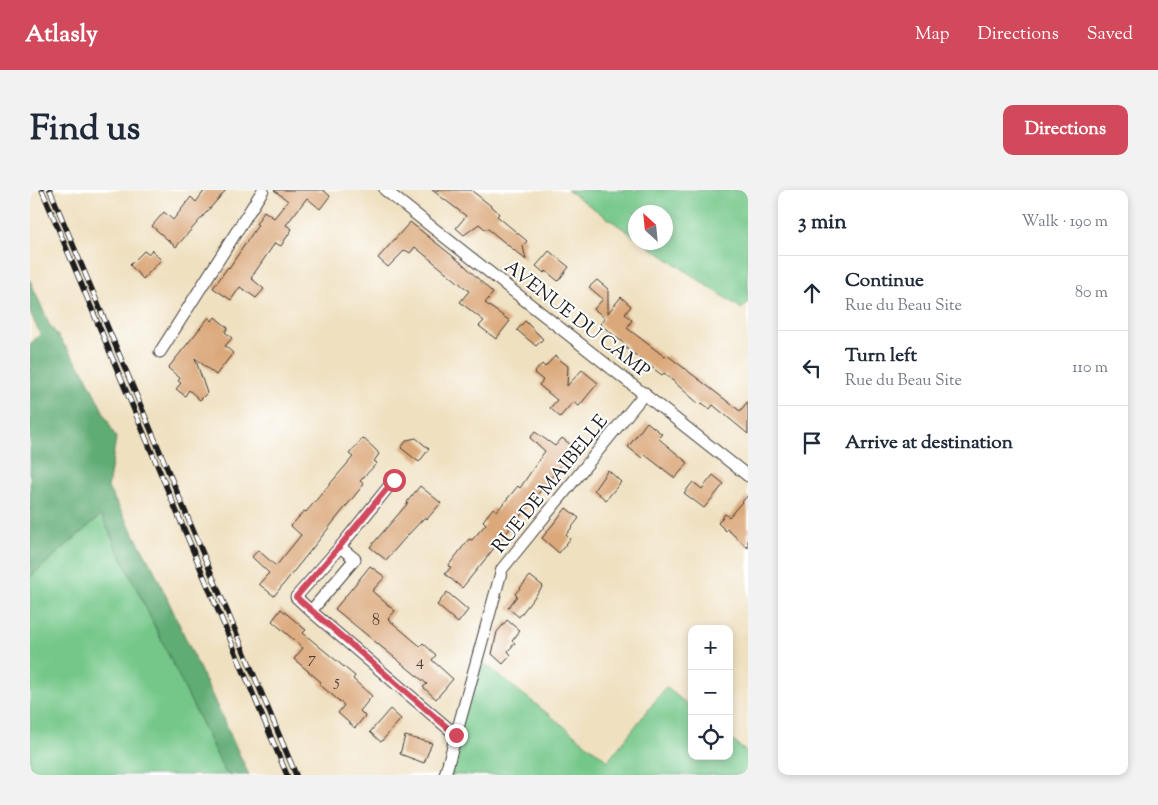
<!DOCTYPE html>
<html lang="en">
<head>
<meta charset="utf-8">
<style>
	:root { --surface:#fff; --page:#f2f2f3; --text:#1f2937; --muted:#747a83; --line:#e0e1e3; --accent:#d1495b }
	body { margin:0; font-family:"Sorts Mill Goudy",serif; background:var(--page); color:var(--text) }
	.controls { position:absolute; right:15px; bottom:15px; display:grid; overflow:hidden; border-radius:10px; box-shadow:0 2px 8px #0003 }
	.controls button { width:45px; height:45px; display:grid; place-items:center; padding:0; border:0; border-bottom:1px solid var(--line); background:var(--surface); color:var(--text); font:25px sans-serif }
	.compass { position:absolute; left:598px; top:15px; width:45px; height:45px; border-radius:50%; background:var(--surface); box-shadow:0 2px 8px #0003; rotate:333deg }
	.stop { position:absolute; width:15px; height:15px; margin:-11px; border:4px solid #d1495b; border-radius:50%; background:#fff }
	.stop.end { background:#d1495b; border-color:#fff; box-shadow:0 1px 5px #0008 }
	.list { margin:0; padding:0; list-style:none }
	h2 { display:flex; justify-content:space-between; align-items:center; height:65px; margin:0; padding:0 20px; font-size:21px }
	h2 small { font-size:16px; font-weight:400; color:var(--muted) }
	.list li { display:grid; grid-template-columns:32px 1fr auto; gap:15px; align-items:center; box-sizing:border-box; height:75px; padding:0 20px; border-top:1px solid var(--line) }
	.list b { display:block; font-size:19px; white-space:nowrap }
	.list p { margin:0; font-size:16px; white-space:nowrap; color:var(--muted) }
	.list em { font-size:16px; font-style:normal; color:var(--muted) }
	.icon { flex:none; width:28px; height:28px; fill:none; stroke:currentColor; stroke-width:2; stroke-linecap:round; stroke-linejoin:round }
	.map { position:relative; flex:none; width:718px; height:585px; overflow:hidden; border-radius:10px }
	header { display:flex; align-items:center; gap:30px; box-sizing:border-box; height:70px; padding:0 25px; background:var(--accent); color:#fff }
	header strong { font-size:24px }
	nav { display:flex; gap:28px; margin-inline-start:auto; font-size:18px }
	.intro { display:flex; align-items:center; justify-content:space-between; box-sizing:border-box; height:120px; padding:0 30px }
	h1 { margin:0; font-size:35px }
	.button { padding:12px 22px; border-radius:10px; background:var(--accent); color:#fff; font-size:18px; font-weight:700 }
	main { display:flex; gap:30px; padding:0 30px }
	aside { flex:1; background:var(--surface); border-radius:10px; box-shadow:0 2px 8px #0003 }
	.map>svg:first-child { display:block }
</style>
</head>
<body>
<header>
<strong>Atlasly</strong>
<nav><a>Map</a><a>Directions</a><a>Saved</a></nav>
</header>
<div class="intro"><h1>Find us</h1><a class="button">Directions</a></div>
<main>
<div class="map">
<svg width="718" height="585" viewBox="0 0 718 585">
	<rect width="100%" height="100%" fill="#fff"/>
	<filter id="ink" filterUnits="userSpaceOnUse"><feTurbulence type="fractalNoise" baseFrequency=".02" numOctaves="2"/><feDisplacementMap in="SourceGraphic" scale="10" xChannelSelector="R" yChannelSelector="G"/><feConvolveMatrix kernelMatrix="1 2 1 2 8 2 1 2 1" color-interpolation-filters="sRGB"/></filter>
	<filter id="wash" filterUnits="userSpaceOnUse"><feTurbulence type="fractalNoise" baseFrequency=".0096" numOctaves="4" result="noise"/><feDisplacementMap in="SourceGraphic" scale="20" xChannelSelector="R" yChannelSelector="G"/><feGaussianBlur stdDeviation="1.12" result="paint"/><feColorMatrix in="noise" values="0 0 0 0 0 0 0 0 0 0 0 0 0 0 0 0 0 1.4 0 .05"/><feComposite in="paint" operator="in"/></filter>
	<g filter="url(#wash)">
		<rect width="100%" height="100%" fill="#efe0c0"/>
		<path fill="#75c789" stroke="#487252" d="M 537,0 L 718,0 L 718,113 L 712,119 L 614,53 L 636,52 L 636,22 L 606,22 L 605,47 Z
			M 71,325 L 195,582 L 202,585 L 0,585 L 0,387 Z
			M 447,468 L 578,571 L 636,497 L 662,518 L 662,566 L 699,566 L 699,548 L 718,563 L 718,585 L 415,585 Z"/>
		<path fill="#60ac75" stroke="#3e6448" d="M 0,90 L 19,134 L 54,182 L 86,248 L 78,298 L 123,378 L 219,585 L 202,585 L 195,582 L 71,325 L 0,387 L 0,154 L 10,144 L 0,122 Z"/>
		<g id="blocks">
			<path fill="#dba87a" d="M 175,0 L 196,0 L 146,57 L 122,36 L 134,22 L 143,30 L 161,7 L 166,12 Z
				M 244,0 L 293,0 L 300,6 L 290,19 L 277,8 L 256,35 L 262,39 L 251,56 L 245,53 L 221,88 L 234,99 L 226,108 L 210,97 L 201,110 L 183,98 L 198,77 L 199,78 L 228,35 L 226,34 L 234,21 L 244,28 L 258,11 Z
				M 402,0 L 441,0 L 466,20 L 469,24 L 467,26 L 497,51 L 493,56 L 496,70 L 457,38 L 456,40 L 449,34 L 434,45 L 426,38 L 436,26 Z
				M 380,32 L 434,75 L 463,103 L 455,113 L 480,131 L 466,149 L 449,136 L 454,131 L 430,112 L 439,101 L 385,57 L 380,63 L 375,60 L 358,77 L 348,68 Z
				M 122,60 L 131,70 L 113,89 L 100,75 L 114,61 L 118,64 Z
				M 519,61 L 539,77 L 528,91 L 516,81 L 514,83 L 506,76 Z
				M 567,90 L 578,99 L 578,123 L 591,107 L 601,116 L 595,124 L 602,130 L 597,138 L 635,167 L 637,165 L 710,221 L 718,211 L 718,244 L 683,215 L 680,219 L 672,213 L 670,215 L 634,183 L 632,185 L 596,158 L 597,156 L 570,134 L 575,128 L 564,119 L 573,109 L 559,97 Z
				M 179,127 L 182,131 L 185,127 L 198,138 L 195,142 L 202,148 L 195,156 L 203,163 L 186,185 L 165,168 L 177,203 L 170,210 L 159,200 L 155,206 L 146,199 L 151,193 L 148,191 L 150,188 L 138,178 Z
				M 495,131 L 513,149 L 506,156 L 487,140 Z
				M 525,166 L 538,176 L 537,196 L 552,180 L 568,193 L 549,216 L 543,212 L 530,227 L 520,218 L 527,210 L 509,195 L 513,190 L 504,183 L 512,174 L 515,177 Z
				M 617,232 L 632,244 L 628,248 L 658,273 L 645,288 L 615,265 L 612,268 L 598,257 Z
				M 505,242 L 525,256 L 532,248 L 545,258 L 432,398 L 415,384 L 421,377 L 418,376 L 439,349 L 442,350 L 456,334 L 453,331 L 463,318 L 467,321 L 488,296 L 490,298 L 515,261 L 500,248 Z
				M 333,248 L 346,260 L 349,264 L 344,271 L 347,273 L 330,291 L 334,294 L 244,406 L 229,394 L 239,383 L 222,367 L 228,360 L 246,376 L 271,345 L 261,336 L 274,321 L 276,322 L 323,267 L 319,264 Z
				M 386,248 L 399,259 L 389,272 L 371,258 L 377,250 Z
				M 578,280 L 591,292 L 576,310 L 564,300 Z
				M 683,285 L 694,294 L 674,318 L 654,303 L 663,292 L 672,299 Z
				M 390,296 L 411,313 L 397,329 L 395,327 L 376,347 L 356,370 L 340,357 L 378,313 L 377,312 Z
				M 718,305 L 718,358 L 697,339 L 696,341 L 688,333 L 695,324 L 699,327 Z
				M 536,318 L 549,328 L 536,345 L 540,349 L 529,363 L 512,348 Z
				M 340,376 L 355,387 L 342,401 L 365,421 L 358,429 L 390,456 L 393,453 L 406,465 L 402,470 L 423,489 L 406,509 L 393,497 L 397,494 L 305,419 Z
				M 500,386 L 513,396 L 489,427 L 478,418 L 487,406 L 485,404 Z
				M 417,402 L 438,420 L 428,433 L 407,415 Z
				M 251,419 L 276,440 L 273,443 L 325,486 L 323,489 L 342,506 L 330,521 L 335,526 L 325,538 L 308,523 L 314,515 L 289,494 L 291,492 L 264,469 L 273,458 L 242,431 Z
				M 477,430 L 490,441 L 482,451 L 485,453 L 478,461 L 481,465 L 473,474 L 462,464 L 467,442 Z
				M 360,519 L 371,529 L 351,552 L 340,542 Z
				M 375,546 L 402,553 L 394,573 L 370,564 Z"/>
		</g>
	</g>
	<g filter="url(#ink)">
		<use href="#blocks" fill-opacity="0" stroke="#3c3935" stroke-width="1"/>
		<g fill="none" stroke-linecap="round" stroke-linejoin="round">
			<defs>
				<path id="minor" d="M 355,0 L 718,286
					M 130,162 L 233,0
					M 310,357 L 364,290
					M 281,421 L 266,407 L 310,357 L 325,369 L 281,421 L 426,545
					M 415,585 L 472,379 L 615,203"/>
			</defs>
			<use href="#minor" stroke="#3c3935" stroke-width="13"/>
			<use href="#minor" stroke="#fff" stroke-width="11"/>
			<defs>
				<path id="rail" d="M 12,0 L 257,585
					M 20,0 L 266,585"/>
			</defs>
			<use href="#rail" stroke="#1c1c1c" stroke-width="5.5"/>
			<use href="#rail" stroke="#fff" stroke-width="4" stroke-dasharray="11" stroke-linecap="butt"/>
		</g>
	</g>
	<g fill="none" stroke-linecap="round" stroke-linejoin="round" filter="url(#ink)">
		<path stroke="#d1495b" stroke-width="6" d="M 364,290 L 310,356 L 266,407 L 426,545"/>
	</g>
	<g text-anchor="middle" stroke-width="4" stroke-linejoin="round" paint-order="stroke">
		<g font-size="16" fill="#4c3f34">
			<text x="346" y="435">8</text>
			<text x="282" y="473">7</text>
			<text x="390" y="476">4</text>
			<text x="307" y="496">5</text>
		</g>
		<g font-size="19" fill="#1c1c1c" stroke="#fff">
			<text transform="translate(548 128) rotate(38)" y="7">AVENUE DU CAMP</text>
			<text transform="translate(519 293) rotate(-51)" y="7">RUE DE MAIBELLE</text>
		</g>
	</g>
</svg>
<div class="controls">
<button>+</button>
<button>−</button>
<button><svg class="icon" aria-label="locate" viewBox="0 0 24 24"><circle cx="12" cy="12" r="6"/><path d="M12 2v4M12 18v4M2 12h4M18 12h4"/></svg></button>
</div>
<svg class="compass" viewBox="-18 -18 36 36"><path d="M0-13l5 13h-10z" fill="#e53935"/><path d="M0 13l5-13h-10z" fill="#747a83"/></svg>
<div class="stop" style="left:364px;top:290px"></div>
<div class="stop end" style="left:426px;top:545px"></div>
</div>
<aside>
<h2>3 min<small>Walk · 190 m</small></h2>
<ul class="list">
<li><svg class="icon" aria-label="ahead" viewBox="0 0 24 24"><path d="M12 20V5M6 11l6-6 6 6"/></svg><div><b>Continue</b><p>Rue du Beau Site</p></div><em>80 m</em></li>
<li><svg class="icon" aria-label="left" viewBox="0 0 24 24"><path d="M17 20v-9H6M10 6l-5 5 5 5"/></svg><div><b>Turn left</b><p>Rue du Beau Site</p></div><em>110 m</em></li>
<li><svg class="icon" aria-label="arrive" viewBox="0 0 24 24"><path d="M6 21V4h12l-3 4 3 4H6"/></svg><div><b>Arrive at destination</b></div></li>
</ul>
</aside>
</main>
</body>
</html>
